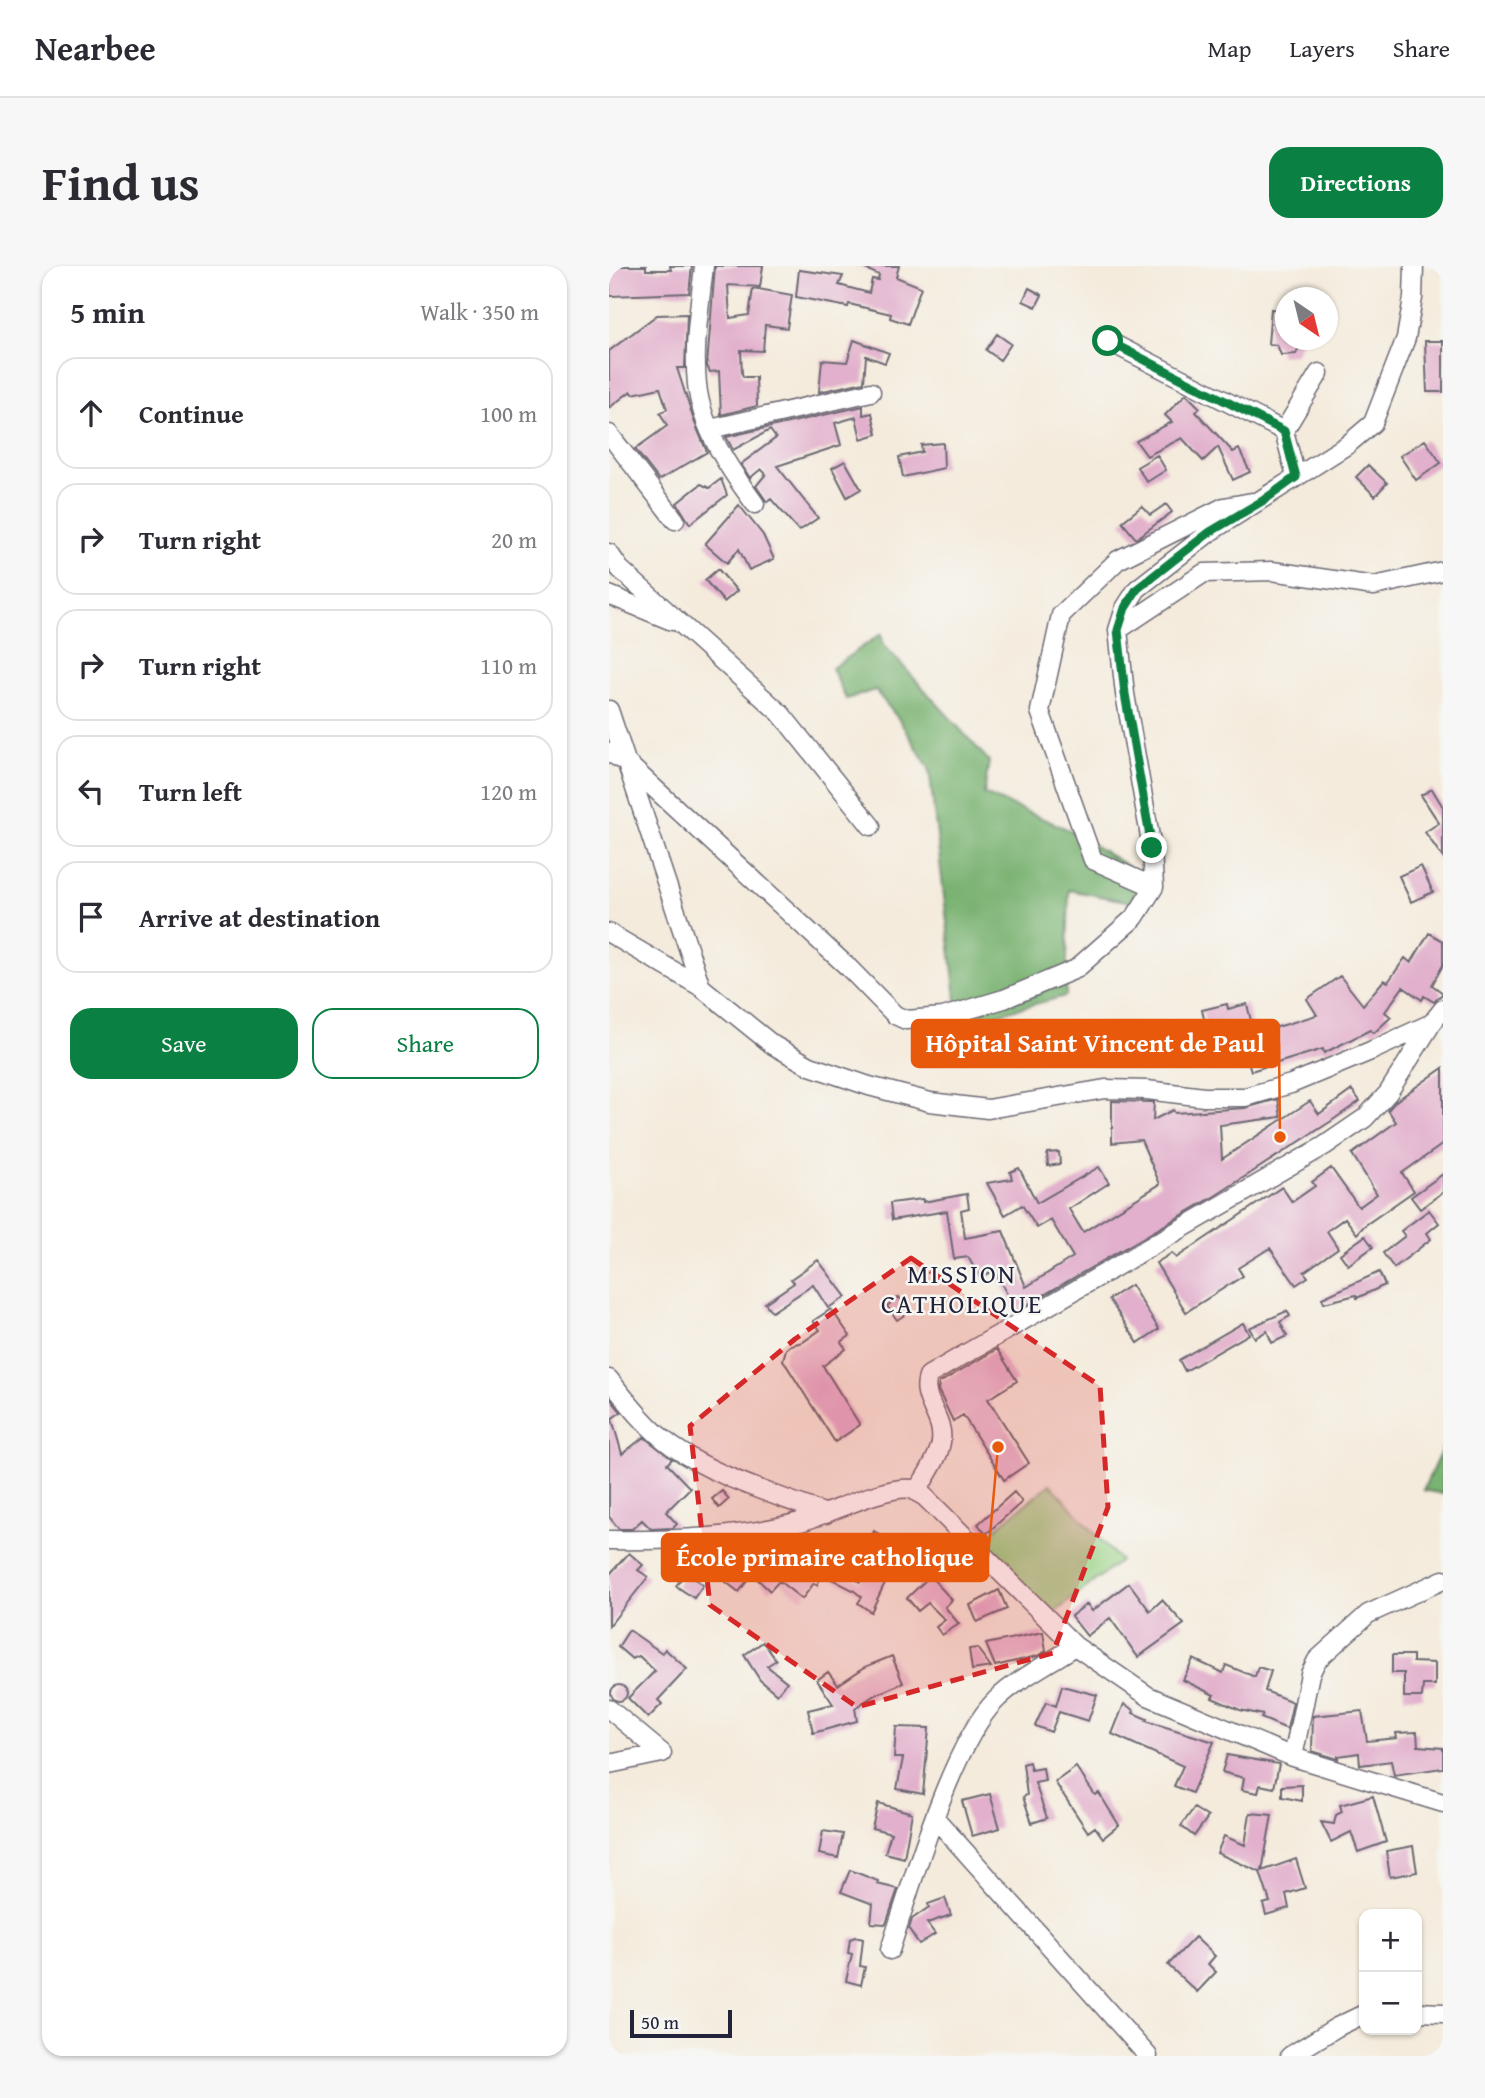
<!DOCTYPE html>
<html lang="en">
<head>
<meta charset="utf-8">
<style>
	:root { --surface:#fff; --page:#f7f7f7; --text:#2b2b33; --muted:#7c7c81; --line:#e1e1e2; --accent:#0b8043 }
	body { margin:0; font-family:"Gentium Book Plus",serif; background:var(--page); color:var(--text) }
	.controls { position:absolute; right:21px; bottom:21px; display:grid; overflow:hidden; border-radius:14px; box-shadow:0 2px 5px #0004 }
	.controls button { width:63px; height:63px; display:grid; place-items:center; padding:0; border:0; border-bottom:2px solid var(--line); background:var(--surface); color:var(--text); font:35px sans-serif }
	.compass { position:absolute; left:666px; top:21px; width:63px; height:63px; border-radius:50%; background:var(--surface); box-shadow:0 2px 5px #0004; rotate:145deg }
	.scale { position:absolute; left:21px; bottom:18px; width:102px; box-sizing:border-box; padding-left:7px; border:4px solid #22223b; border-top:0; font-size:19px; line-height:24px; white-space:nowrap; color:#22223b; -webkit-text-stroke:5px #f6f6f2; paint-order:stroke }
	.stop { position:absolute; width:21px; height:21px; margin:-16px; border:5px solid #0b8043; border-radius:50%; background:#fff }
	.stop.end { background:#0b8043; border-color:#fff; box-shadow:0 2px 7px #0008 }
	.list { margin:0; padding:0; list-style:none }
	h2 { display:flex; justify-content:space-between; align-items:center; height:91px; margin:0; padding:0 28px; font-size:30px }
	h2 small { font-size:23px; font-weight:400; color:var(--muted) }
	.list li { display:grid; grid-template-columns:46px 1fr auto; gap:21px; align-items:center; box-sizing:border-box; height:112px; margin:0 14px 14px; padding:0 14px; border:2px solid var(--line); border-radius:21px }
	.list b { display:block; font-size:26px; white-space:nowrap }
	.list em { font-size:23px; font-style:normal; color:var(--muted) }
	.actions { display:flex; gap:14px; padding:21px 28px }
	.actions a { flex:1; padding:16px 0; border:2px solid var(--accent); border-radius:21px; text-align:center; font-size:24px; color:var(--accent) }
	.actions .main { background:var(--accent); color:#fff }
	.icon { flex:none; width:38px; height:38px; fill:none; stroke:currentColor; stroke-width:2; stroke-linecap:round; stroke-linejoin:round }
	.map { position:relative; flex:none; width:834px; height:1790px; overflow:hidden; border-radius:21px }
	header { display:flex; align-items:center; gap:42px; box-sizing:border-box; height:98px; padding:0 35px; background:var(--surface); border-bottom:2px solid var(--line) }
	header strong { font-size:33px }
	nav { display:flex; gap:38px; margin-inline-start:auto; font-size:24px }
	.intro { display:flex; align-items:center; justify-content:space-between; box-sizing:border-box; height:168px; padding:0 42px }
	h1 { margin:0; font-size:49px }
	.button { padding:18px 32px; border-radius:21px; background:var(--accent); color:#fff; font-size:24px; font-weight:700 }
	main { display:flex; gap:42px; padding:0 42px }
	aside { flex:1; background:var(--surface); border-radius:21px; box-shadow:0 2px 5px #0004 }
	.map>svg:first-child { display:block }
</style>
</head>
<body>
<header>
<strong>Nearbee</strong>
<nav><a>Map</a><a>Layers</a><a>Share</a></nav>
</header>
<div class="intro"><h1>Find us</h1><a class="button">Directions</a></div>
<main>
<aside>
<h2>5 min<small>Walk · 350 m</small></h2>
<ul class="list">
<li><svg class="icon" aria-label="ahead" viewBox="0 0 24 24"><path d="M12 20V5M6 11l6-6 6 6"/></svg><div><b>Continue</b></div><em>100 m</em></li>
<li><svg class="icon" aria-label="right" viewBox="0 0 24 24"><path d="M7 20v-9h11M14 6l5 5-5 5"/></svg><div><b>Turn right</b></div><em>20 m</em></li>
<li><svg class="icon" aria-label="right" viewBox="0 0 24 24"><path d="M7 20v-9h11M14 6l5 5-5 5"/></svg><div><b>Turn right</b></div><em>110 m</em></li>
<li><svg class="icon" aria-label="left" viewBox="0 0 24 24"><path d="M17 20v-9H6M10 6l-5 5 5 5"/></svg><div><b>Turn left</b></div><em>120 m</em></li>
<li><svg class="icon" aria-label="arrive" viewBox="0 0 24 24"><path d="M6 21V4h12l-3 4 3 4H6"/></svg><div><b>Arrive at destination</b></div></li>
</ul>
<div class="actions"><a class="main">Save</a><a>Share</a></div>
</aside>
<div class="map">
<svg width="834" height="1790" viewBox="0 0 834 1790">
	<rect width="100%" height="100%" fill="#f6f6f2"/>
	<filter id="ink" filterUnits="userSpaceOnUse"><feTurbulence type="fractalNoise" baseFrequency=".0143" numOctaves="2"/><feDisplacementMap in="SourceGraphic" scale="14" xChannelSelector="R" yChannelSelector="G"/><feConvolveMatrix kernelMatrix="1 2 1 2 8 2 1 2 1" color-interpolation-filters="sRGB"/></filter>
	<filter id="wash" filterUnits="userSpaceOnUse"><feTurbulence type="fractalNoise" baseFrequency=".00686" numOctaves="4" result="noise"/><feDisplacementMap in="SourceGraphic" scale="28" xChannelSelector="R" yChannelSelector="G"/><feGaussianBlur stdDeviation="1.57" result="paint"/><feColorMatrix in="noise" values="0 0 0 0 0 0 0 0 0 0 0 0 0 0 0 0 0 1.4 0 .05"/><feComposite in="paint" operator="in"/></filter>
	<g filter="url(#wash)">
		<rect width="100%" height="100%" fill="#f4ebdc"/>
		<path fill="#98d184" stroke="#5d7a60" stroke-width="2" d="M 441,1218 L 511,1295 L 440,1351 L 369,1277 Z"/>
		<path fill="#7ab372" stroke="#4e6a56" stroke-width="2" d="M 272,368 L 274,378 L 380,495 L 375,528 L 456,562 L 533,609 L 522,636 L 460,624 L 457,730 L 350,758 L 320,502 L 289,452 L 266,424 L 237,433 L 223,402 Z
			M 834,1181 L 834,1228 L 814,1224 Z"/>
		<g id="blocks">
			<path fill="#e2b0cc" d="M 0,0 L 37,0 L 37,4 L 62,4 L 61,0 L 83,0 L 80,27 L 1,30 Z
				M 106,0 L 154,0 L 151,21 L 119,19 L 121,52 L 140,49 L 144,22 L 183,29 L 178,62 L 156,59 L 154,85 L 132,84 L 133,108 L 135,111 L 147,111 L 148,140 L 112,149 L 110,105 L 101,106 L 98,100 Z
				M 250,0 L 290,0 L 287,11 L 312,21 L 299,58 L 281,52 L 282,48 L 240,38 L 239,41 L 187,31 L 190,4 L 234,10 L 230,19 L 260,27 L 263,13 L 269,14 L 270,9 Z
				M 420,22 L 433,29 L 427,41 L 414,35 Z
				M 662,43 L 676,45 L 676,74 L 693,74 L 687,88 L 672,89 L 668,79 L 659,78 Z
				M 78,48 L 76,102 L 68,102 L 85,155 L 98,186 L 50,214 L 26,183 L 58,160 L 51,147 L 58,143 L 51,122 L 24,128 L 22,125 L 0,142 L 0,85 L 48,49 Z
				M 388,68 L 402,78 L 391,94 L 377,84 Z
				M 245,74 L 280,87 L 276,97 L 257,90 L 255,116 L 210,126 L 213,94 L 238,96 Z
				M 816,75 L 834,75 L 834,126 L 818,126 Z
				M 577,128 L 591,142 L 587,146 L 624,186 L 630,183 L 641,206 L 624,214 L 609,181 L 594,195 L 573,172 L 538,190 L 527,175 L 563,156 L 556,149 Z
				M 254,140 L 254,149 L 263,147 L 268,168 L 252,173 L 247,151 L 226,157 L 232,179 L 168,200 L 209,252 L 190,265 L 162,233 L 158,236 L 147,220 L 157,208 L 152,203 L 141,212 L 132,198 L 167,172 L 161,164 L 124,184 L 117,171 Z
				M 816,174 L 832,197 L 807,214 L 791,190 Z
				M 334,177 L 335,202 L 294,211 L 290,191 L 313,186 L 312,179 Z
				M 548,189 L 557,204 L 538,216 L 528,201 Z
				M 236,195 L 252,223 L 238,231 L 223,202 Z
				M 759,199 L 778,217 L 766,230 L 747,211 Z
				M 112,213 L 118,229 L 81,258 L 68,237 L 92,218 L 100,222 Z
				M 557,238 L 563,246 L 527,273 L 513,256 L 533,240 L 541,249 Z
				M 130,239 L 154,269 L 165,293 L 140,304 L 130,283 L 118,297 L 96,278 Z
				M 109,303 L 128,325 L 115,336 L 96,314 Z
				M 823,523 L 834,541 L 834,592 L 816,566 L 830,557 L 812,529 Z
				M 812,600 L 824,626 L 802,636 L 790,610 Z
				M 820,667 L 834,675 L 834,699 L 823,719 L 834,727 L 825,736 L 815,730 L 813,734 L 794,721 L 776,746 L 782,751 L 765,767 L 761,764 L 715,787 L 714,783 L 642,805 L 633,776 L 602,783 L 593,744 L 618,738 L 619,743 L 638,738 L 645,768 L 708,749 L 698,733 L 731,710 L 754,739 L 775,714 L 779,716 L 796,692 L 802,697 Z
				M 834,802 L 834,878 L 793,907 L 805,925 L 755,960 L 748,968 L 736,952 L 718,965 L 729,982 L 695,1006 L 699,1011 L 687,1019 L 661,982 L 629,1002 L 634,1010 L 577,1046 L 547,997 L 563,987 L 567,992 L 673,921 L 683,936 L 706,920 L 703,916 L 722,902 L 750,941 L 768,928 L 743,888 L 787,856 L 779,844 L 787,835 Z
				M 743,824 L 751,835 L 721,856 L 606,930 L 407,1045 L 385,1004 L 371,1012 L 359,991 L 345,993 L 338,945 L 283,954 L 281,937 L 314,933 L 314,936 L 358,928 L 360,942 L 352,944 L 356,972 L 394,965 L 417,1021 L 464,991 L 442,954 L 428,962 L 413,939 L 396,949 L 378,917 L 403,913 L 401,906 L 410,902 L 428,937 L 490,901 L 500,917 L 460,943 L 474,966 L 551,918 L 532,874 L 503,877 L 503,835 L 545,836 L 544,854 L 564,844 L 566,847 L 636,842 L 669,833 L 672,851 L 611,859 L 613,893 L 701,835 L 710,848 Z
				M 450,886 L 451,898 L 439,900 L 438,887 Z
				M 834,908 L 834,926 L 811,943 L 802,931 Z
				M 820,944 L 830,957 L 818,967 L 822,973 L 785,1002 L 774,987 L 796,970 L 792,965 Z
				M 756,970 L 764,981 L 739,999 L 731,988 Z
				M 209,994 L 237,1031 L 219,1042 L 204,1019 L 163,1046 L 156,1037 L 185,1017 L 182,1013 Z
				M 770,1006 L 776,1019 L 748,1032 L 747,1029 L 715,1037 L 713,1032 Z
				M 522,1019 L 550,1063 L 529,1077 L 500,1033 Z
				M 290,1031 L 300,1046 L 288,1054 L 278,1040 Z
				M 222,1043 L 241,1070 L 232,1076 L 237,1083 L 214,1100 L 251,1159 L 226,1176 L 174,1094 L 177,1083 L 182,1079 L 194,1076 L 211,1064 L 204,1055 Z
				M 678,1045 L 681,1050 L 671,1056 L 678,1070 L 663,1077 L 658,1065 L 646,1072 L 640,1062 Z
				M 634,1057 L 640,1068 L 576,1105 L 570,1094 Z
				M 388,1083 L 408,1115 L 379,1133 L 420,1197 L 395,1214 L 354,1149 L 344,1155 L 329,1124 L 330,1117 Z
				M 0,1131 L 12,1146 L 2,1153 L 0,1142 Z
				M 0,1153 L 3,1153 L 13,1188 L 35,1171 L 63,1193 L 58,1198 L 81,1222 L 57,1246 L 68,1258 L 64,1262 L 42,1263 L 33,1254 L 23,1263 L 10,1263 L 0,1251 Z
				M 113,1225 L 120,1233 L 110,1242 L 103,1233 Z
				M 405,1226 L 413,1236 L 377,1268 L 369,1258 Z
				M 265,1265 L 291,1280 L 289,1283 L 309,1293 L 301,1308 L 284,1300 L 262,1346 L 249,1337 L 253,1331 L 244,1324 L 213,1308 L 208,1319 L 205,1317 L 193,1333 L 170,1315 L 161,1325 L 143,1308 L 130,1326 L 105,1307 L 124,1281 L 131,1287 L 136,1281 L 158,1296 L 161,1292 L 181,1305 L 190,1292 L 196,1296 L 203,1284 L 236,1300 L 234,1305 L 251,1316 L 263,1291 L 255,1287 Z
				M 20,1287 L 34,1299 L 29,1304 L 39,1311 L 0,1360 L 0,1309 Z
				M 77,1306 L 94,1319 L 85,1332 L 67,1320 Z
				M 321,1310 L 343,1334 L 336,1341 L 350,1358 L 333,1369 L 327,1361 L 336,1354 L 319,1337 L 309,1345 L 298,1332 Z
				M 520,1317 L 541,1345 L 553,1334 L 575,1358 L 529,1391 L 501,1352 L 478,1370 L 462,1350 L 478,1338 L 483,1345 Z
				M 390,1324 L 398,1343 L 368,1356 L 361,1339 Z
				M 20,1364 L 53,1387 L 56,1383 L 78,1403 L 49,1434 L 53,1438 L 39,1452 L 19,1432 L 46,1405 L 30,1390 L 23,1393 L 9,1381 Z
				M 434,1366 L 437,1385 L 428,1390 L 386,1400 L 377,1378 Z
				M 154,1376 L 167,1394 L 158,1400 L 178,1416 L 168,1428 L 151,1414 L 135,1389 Z
				M 368,1382 L 382,1401 L 363,1404 L 360,1383 Z
				M 783,1389 L 804,1389 L 804,1396 L 826,1397 L 826,1419 L 814,1419 L 813,1431 L 795,1431 L 795,1407 L 783,1407 Z
				M 283,1390 L 294,1417 L 266,1429 L 246,1442 L 248,1455 L 204,1467 L 199,1444 L 224,1438 L 208,1414 L 219,1406 L 229,1419 L 256,1401 Z
				M 584,1393 L 614,1407 L 617,1399 L 646,1411 L 649,1401 L 662,1405 L 656,1425 L 684,1436 L 678,1463 L 652,1452 L 654,1449 L 631,1444 L 603,1432 L 605,1429 L 574,1414 Z
				M2 1427a8 8 0 1 1 16 0a8 8 0 1 1-16 0Z
				M 453,1420 L 488,1429 L 479,1455 L 450,1446 L 442,1466 L 426,1460 L 437,1436 L 447,1440 Z
				M 515,1438 L 525,1444 L 524,1447 L 538,1453 L 537,1455 L 605,1476 L 583,1527 L 565,1520 L 574,1500 L 503,1468 Z
				M 753,1445 L 758,1475 L 788,1472 L 787,1467 L 808,1466 L 809,1480 L 834,1482 L 834,1502 L 785,1509 L 782,1495 L 751,1499 L 750,1487 L 729,1490 L 729,1493 L 703,1485 L 704,1450 Z
				M 287,1461 L 320,1462 L 314,1528 L 288,1523 L 294,1492 L 285,1492 Z
				M 618,1489 L 670,1498 L 665,1522 L 651,1519 L 649,1527 L 633,1524 L 635,1512 L 613,1506 Z
				M 420,1496 L 422,1504 L 434,1502 L 436,1515 L 426,1517 L 438,1552 L 423,1557 L 414,1531 L 418,1529 L 414,1498 Z
				M 467,1501 L 486,1529 L 490,1527 L 510,1559 L 494,1572 L 486,1561 L 479,1566 L 446,1516 Z
				M 693,1519 L 693,1535 L 673,1531 L 673,1520 Z
				M 381,1528 L 391,1562 L 363,1570 L 353,1535 Z
				M 764,1530 L 777,1576 L 749,1586 L 742,1566 L 722,1576 L 712,1556 L 725,1558 L 727,1549 L 733,1546 L 731,1539 Z
				M 269,1537 L 303,1547 L 295,1592 L 276,1587 L 282,1567 L 263,1562 Z
				M 585,1542 L 599,1551 L 585,1570 L 572,1560 Z
				M 641,1547 L 663,1549 L 653,1605 L 687,1593 L 696,1622 L 677,1628 L 680,1642 L 657,1649 L 654,1638 L 661,1636 L 651,1606 L 608,1587 L 615,1570 L 636,1579 Z
				M 214,1565 L 234,1568 L 229,1592 L 210,1588 Z
				M 804,1580 L 808,1606 L 781,1611 L 777,1585 Z
				M 241,1604 L 269,1615 L 268,1618 L 289,1623 L 277,1658 L 262,1657 L 264,1638 L 232,1626 Z
				M 336,1632 L 342,1649 L 318,1657 L 326,1668 L 310,1678 L 300,1663 L 303,1653 L 320,1641 L 319,1638 Z
				M 246,1671 L 254,1673 L 251,1700 L 256,1701 L 252,1719 L 237,1715 L 243,1688 L 239,1687 L 241,1673 Z
				M 586,1671 L 606,1690 L 599,1698 L 607,1706 L 588,1726 L 559,1699 Z"/>
		</g>
	</g>
	<g filter="url(#ink)">
		<use href="#blocks" fill-opacity="0" stroke="#6c6873" stroke-width="2"/>
		<g fill="none" stroke-linecap="round" stroke-linejoin="round">
			<defs>
				<path id="minor" d="M 95,0 C 91,38 84,80 88,118 C 92,162 121,204 146,238
					M 499,75 L 675,165 L 687,210
					M 101,163 L 262,126
					M 675,165 L 710,107
					M 0,168 L 66,254
					M 0,287 L 11,303 L 172,448 L 262,560
					M 0,329 L 63,355
					M 509,364 L 595,307 L 663,305 L 765,320 L 834,305
					M 0,444 L 92,721
					M 0,486 L 18,497 L 240,702 L 286,749 L 297,754 L 334,751 L 395,733 L 467,703 L 526,651 L 545,621 L 543,582 L 516,428 L 509,364 L 516,342 L 528,323 L 601,266 L 738,179 L 764,157 L 797,72 L 804,32 L 805,0
					M 545,621 L 484,594 L 431,445 L 452,349 L 509,294 L 615,241 L 643,236
					M 0,667 L 92,721 L 164,779 L 201,800 L 260,820 L 321,836 L 379,843 L 496,823 L 538,824 L 595,831 L 636,831 L 682,818 L 764,784 L 823,757 L 834,743
					M 0,1113 C 19,1137 38,1162 63,1180 C 108,1212 166,1228 217,1248
					M 308,1225 C 316,1211 330,1192 332,1176 C 336,1150 309,1132 320,1109 L 715,880 L 756,852 L 779,827 L 823,757
					M 0,1274 C 63,1275 130,1272 191,1256 C 221,1248 276,1219 303,1223 L 316,1231 L 466,1380 L 539,1430 L 684,1491 L 834,1537
					M 0,1443 L 53,1487 L 0,1498
					M 684,1491 L 701,1408 L 708,1394 L 759,1348 L 834,1314
					M 326,1552 L 539,1790
					M 281,1684 C 301,1623 343,1477 387,1434 C 408,1413 441,1397 466,1380
					M 808,1746 L 834,1747
					M 681,1790 L 728,1761 L 755,1748"/>
			</defs>
			<use href="#minor" stroke="#6c6873" stroke-width="21"/>
			<use href="#minor" stroke="#fff" stroke-width="18"/>
		</g>
	</g>
	<g fill="none" stroke-linecap="round" stroke-linejoin="round" filter="url(#ink)">
		<path stroke="#0b8043" stroke-width="9" d="M 499,75 L 675,165 L 687,211 L 655,234 L 601,266 L 566,293 L 528,323 L 516,342 L 509,364 L 516,428 L 543,582"/>
	</g>
	<path fill="#d62828" fill-opacity="0.2" stroke="#d62828" stroke-width="5" stroke-dasharray="14 9" stroke-linejoin="round" d="M 302,992 L 491,1120 L 499,1241 L 444,1387 L 248,1441 L 101,1339 L 81,1160 L 186,1073 Z"/>
	<g text-anchor="middle" stroke-width="5" stroke-linejoin="round" paint-order="stroke">
		<g font-size="26" letter-spacing="2" fill="#22223b" stroke="#f6f6f2">
			<text x="353" y="1017">MISSION<tspan x="353" dy="30">CATHOLIQUE</tspan></text>
		</g>
	</g>
	<path fill="none" stroke="#e8590c" stroke-width="2.5" d="M671 871L670 777M389 1181L379 1291"/>
	<g fill="#e8590c" stroke="#f6f6f2" stroke-width="2.5">
		<circle cx="671" cy="871" r="7"/>
		<circle cx="389" cy="1181" r="7"/>
	</g>
	<g fill="#e8590c" stroke="#e8590c" stroke-width="2.5">
		<rect x="303" y="754" width="367" height="47" rx="7"/>
		<rect x="53" y="1268" width="326" height="47" rx="7"/>
	</g>
	<g font-size="26" text-anchor="middle" font-weight="bold" fill="#fff">
		<text x="486" y="786">Hôpital Saint Vincent de Paul</text>
		<text x="216" y="1300">École primaire catholique</text>
	</g>
</svg>
<div class="controls">
<button>+</button>
<button>−</button>
</div>
<svg class="compass" viewBox="-18 -18 36 36"><path d="M0-13l5 13h-10z" fill="#e53935"/><path d="M0 13l5-13h-10z" fill="#7c7c81"/></svg>
<div class="scale">50 m</div>
<div class="stop" style="left:499px;top:75px"></div>
<div class="stop end" style="left:543px;top:582px"></div>
</div>
</main>
</body>
</html>
